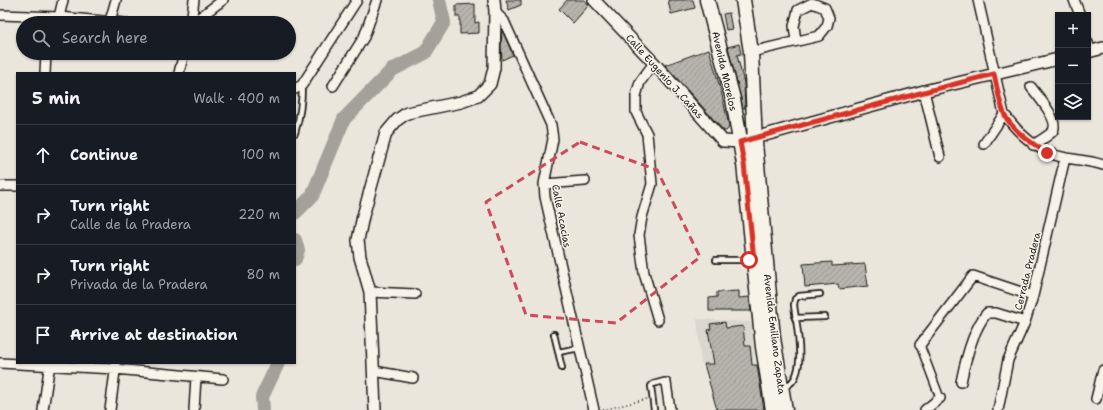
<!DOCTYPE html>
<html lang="en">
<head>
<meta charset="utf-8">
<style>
	:root { --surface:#171b24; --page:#20242c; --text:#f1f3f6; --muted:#9ea1a6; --line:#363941 }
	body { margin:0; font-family:"Shantell Sans",sans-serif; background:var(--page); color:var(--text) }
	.controls { position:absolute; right:12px; top:12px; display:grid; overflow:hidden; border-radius:0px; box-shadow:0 1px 3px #0004 }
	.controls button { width:36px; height:36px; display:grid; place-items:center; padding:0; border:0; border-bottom:1px solid var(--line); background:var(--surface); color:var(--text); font:20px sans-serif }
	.stop { position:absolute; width:12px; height:12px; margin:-9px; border:3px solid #d93025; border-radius:50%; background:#fff }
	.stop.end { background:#d93025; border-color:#fff; box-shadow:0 1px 4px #0008 }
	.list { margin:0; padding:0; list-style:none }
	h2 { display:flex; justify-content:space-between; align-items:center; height:52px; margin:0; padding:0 16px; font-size:17px }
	h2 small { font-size:13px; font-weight:400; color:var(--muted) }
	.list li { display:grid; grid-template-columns:26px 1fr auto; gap:12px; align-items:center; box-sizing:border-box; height:60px; padding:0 16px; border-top:1px solid var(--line) }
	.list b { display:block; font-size:15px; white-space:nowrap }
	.list p { margin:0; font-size:13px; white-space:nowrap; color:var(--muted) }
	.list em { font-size:13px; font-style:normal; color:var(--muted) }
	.icon { flex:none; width:22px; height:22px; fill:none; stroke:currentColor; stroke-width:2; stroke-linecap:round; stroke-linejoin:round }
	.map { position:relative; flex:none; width:1103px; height:410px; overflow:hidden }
	.search { position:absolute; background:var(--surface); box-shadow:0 1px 3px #0004; left:16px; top:16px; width:280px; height:44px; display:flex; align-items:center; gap:10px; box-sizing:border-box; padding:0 14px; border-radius:22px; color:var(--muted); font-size:15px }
	.panel { position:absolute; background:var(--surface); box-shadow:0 1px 3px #0004; left:16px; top:72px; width:280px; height:292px; border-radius:0px }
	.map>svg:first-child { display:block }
</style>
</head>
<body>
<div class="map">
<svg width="1103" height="410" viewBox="0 0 1103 410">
	<defs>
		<pattern id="building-hatch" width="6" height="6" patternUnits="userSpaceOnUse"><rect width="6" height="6" fill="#b6b4ac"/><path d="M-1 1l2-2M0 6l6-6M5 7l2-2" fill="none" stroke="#9c9a93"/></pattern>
	</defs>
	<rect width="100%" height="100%" fill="#eae6dc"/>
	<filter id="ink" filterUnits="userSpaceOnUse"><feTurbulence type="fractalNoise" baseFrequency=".025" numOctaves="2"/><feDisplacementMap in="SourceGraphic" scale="8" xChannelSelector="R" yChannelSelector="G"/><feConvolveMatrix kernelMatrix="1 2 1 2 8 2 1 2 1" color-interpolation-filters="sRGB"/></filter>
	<g filter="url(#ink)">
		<path fill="#dad7ce" d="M 697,319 L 752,322 L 754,365 L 701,363 Z"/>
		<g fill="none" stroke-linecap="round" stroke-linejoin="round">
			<path stroke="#a3a19a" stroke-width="14" d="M 295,213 L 312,196 L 344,119 L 392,70 L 425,53 L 444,22 L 439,0
				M 295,240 L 298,250 L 295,259
				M 263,410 L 262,397 L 278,363"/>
		</g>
		<path fill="url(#building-hatch)" stroke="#1c1c1c" d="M 506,0 L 521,0 L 521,5 L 509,10 Z
			M 567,0 L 585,0 L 589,5 L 573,23 L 559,9 Z
			M 668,0 L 693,0 L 695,8 L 671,14 Z
			M 475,4 L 475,23 L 479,22 L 479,33 L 460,34 L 460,17 L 456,17 L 456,5 Z
			M 729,13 L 732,29 L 726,30 L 723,14 Z
			M 502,30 L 513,55 L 502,60 L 501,46 Z
			M 739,44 L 741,54 L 737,55 L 744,83 L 745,108 L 743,108 L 728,47 Z
			M 709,49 L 721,91 L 729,126 L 728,129 L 726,131 L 724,131 L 665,65 Z
			M 832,262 L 832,266 L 865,264 L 868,286 L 839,289 L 838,284 L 805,287 L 803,264 Z
			M 739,291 L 739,298 L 749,297 L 751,311 L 709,311 L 709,298 L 717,297 L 717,292 Z
			M 725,322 L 726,328 L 743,326 L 745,346 L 750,346 L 752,365 L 757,365 L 764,410 L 717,410 L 704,364 L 714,364 L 708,330 L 711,329 L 710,324 Z"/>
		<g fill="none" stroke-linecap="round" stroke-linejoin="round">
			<defs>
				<path id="service" d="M 295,133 C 300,117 302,102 302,85
					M 716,260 L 752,260
					M 795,318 L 825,317
					M 554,334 L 562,368
					M 558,352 L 580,348
					M 783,387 C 810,381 796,324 794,305 L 795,299 L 799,296 L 820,294
					M 654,410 L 651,386 L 653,384 L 664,381 L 666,383"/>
				<path id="pedestrian" d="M 920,345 L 940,398"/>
				<path id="minor" d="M 978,0 L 1004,114 C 1020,135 1039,153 1066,158 C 1079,160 1091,161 1103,165
					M 1074,0 L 1080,15
					M 495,12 L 504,21 L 551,125 L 553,139 L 544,184 L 545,197 L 594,410
					M 0,15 L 59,17 L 125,23
					M 59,17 L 63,0
					M 110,21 L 116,0
					M 191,23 L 194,0
					M 192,23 L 223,0
					M 1088,43 L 1090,51
					M 751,52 L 819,36 L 827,26 L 829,18 L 825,8 L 812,3 L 798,10 L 794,26 L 796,41
					M 654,63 L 640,82 L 636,96 L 636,112 L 647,134 L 652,184 L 642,217 L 639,235 L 644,273 L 658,320
					M 45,73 L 46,53
					M 179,73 L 184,53
					M 333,86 L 364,37 L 377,0
					M 1031,87 C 1038,96 1061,122 1052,132 C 1047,137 1039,141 1033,145
					M 295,89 L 302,85 L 357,0
					M 924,91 L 940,157
					M 984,144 L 1004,114
					M 544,184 L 585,181
					M 0,186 L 17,186
					M 370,292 L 415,294
					M 920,345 L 973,276 L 1033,296
					M 0,363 L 115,369 L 223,379
					M 374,371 L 413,378
					M 961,382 C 965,362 973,329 987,313 L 996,313 L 1025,322
					M 666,383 L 670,410
					M 1096,399 L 1103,370
					M 43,410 L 50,363
					M 110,410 L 116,364
					M 194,410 L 196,377
					M 925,410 L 940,398
					M 998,410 L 1008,360 L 1025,322 L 1033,296 L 1065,158"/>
				<path id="tertiary" d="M 594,0 L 654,63 L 723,141 L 740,142 L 924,91 L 1058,59
					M 1088,52 L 1103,48
					M 375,410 L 370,292 L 360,257 L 358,240 L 363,216 L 386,133 L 397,120 L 407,113 L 461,102 L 478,96 L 490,84 L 494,68 L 495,12 L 494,0"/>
				<path id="primary" d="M 707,0 L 733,99 L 744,164 L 763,347 L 773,410
					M 743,0 L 751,52 L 755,143 L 773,338 L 785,410"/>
			</defs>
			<use href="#service" stroke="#1c1c1c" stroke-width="8"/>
			<use href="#pedestrian" stroke="#1c1c1c" stroke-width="10"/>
			<use href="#minor" stroke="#1c1c1c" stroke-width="12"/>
			<use href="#tertiary" stroke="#1c1c1c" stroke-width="14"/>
			<use href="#primary" stroke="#1c1c1c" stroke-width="17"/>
			<path stroke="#1c1c1c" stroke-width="1.5" stroke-dasharray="1 3" stroke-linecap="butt" d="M 603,410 L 647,399"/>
			<use href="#service" stroke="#f7f3e8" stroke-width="4.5"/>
			<use href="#pedestrian" stroke="#f7f3e8" stroke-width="7"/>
			<use href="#minor" stroke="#f7f3e8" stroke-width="9"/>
			<use href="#tertiary" stroke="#f7f3e8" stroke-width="11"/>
			<use href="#primary" stroke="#f7f3e8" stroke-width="14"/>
		</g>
	</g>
	<g fill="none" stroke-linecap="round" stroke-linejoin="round" filter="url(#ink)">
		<path stroke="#d93025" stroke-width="5" d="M 749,260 L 754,260 L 744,164 L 740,142 L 924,92 L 994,74 C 997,87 999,101 1004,113 C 1010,129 1033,144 1047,153"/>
	</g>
	<path fill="none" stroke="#d1495b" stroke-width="3" stroke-dasharray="8 5" stroke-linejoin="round" d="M 580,142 L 657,170 L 700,257 L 616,323 L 526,315 L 486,202 Z"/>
	<g text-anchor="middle" stroke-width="3" stroke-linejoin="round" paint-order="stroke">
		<g font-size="10" fill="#1c1c1c" stroke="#f7f3e8">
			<text transform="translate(725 71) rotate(77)" y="4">Avenida Morelos</text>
			<text transform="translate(665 76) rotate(48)" y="4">Calle Eugenio J. Cañas</text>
			<text transform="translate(562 216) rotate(79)" y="4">Calle Acacias</text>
			<text transform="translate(1027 271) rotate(-76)" y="4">Cerrada Pradera</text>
			<text transform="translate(775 334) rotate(83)" y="4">Avenida Emiliano Zapata</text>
		</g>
	</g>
</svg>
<div class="controls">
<button>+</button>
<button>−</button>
<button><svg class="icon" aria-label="layers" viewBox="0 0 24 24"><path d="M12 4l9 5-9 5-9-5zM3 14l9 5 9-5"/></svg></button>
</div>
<div class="stop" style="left:749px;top:260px"></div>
<div class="stop end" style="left:1047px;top:153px"></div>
<div class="search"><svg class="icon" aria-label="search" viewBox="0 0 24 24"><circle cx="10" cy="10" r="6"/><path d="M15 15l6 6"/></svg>Search here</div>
<section class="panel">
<h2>5 min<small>Walk · 400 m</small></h2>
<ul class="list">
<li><svg class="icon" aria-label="ahead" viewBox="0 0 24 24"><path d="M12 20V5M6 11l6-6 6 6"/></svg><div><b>Continue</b></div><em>100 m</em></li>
<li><svg class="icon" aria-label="right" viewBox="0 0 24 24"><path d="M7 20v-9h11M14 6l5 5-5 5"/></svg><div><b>Turn right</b><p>Calle de la Pradera</p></div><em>220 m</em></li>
<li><svg class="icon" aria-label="right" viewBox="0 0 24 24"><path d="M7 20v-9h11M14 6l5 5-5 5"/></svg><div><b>Turn right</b><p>Privada de la Pradera</p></div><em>80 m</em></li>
<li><svg class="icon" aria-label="arrive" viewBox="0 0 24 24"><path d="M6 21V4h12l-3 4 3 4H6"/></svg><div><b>Arrive at destination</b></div></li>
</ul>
</section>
</div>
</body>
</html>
